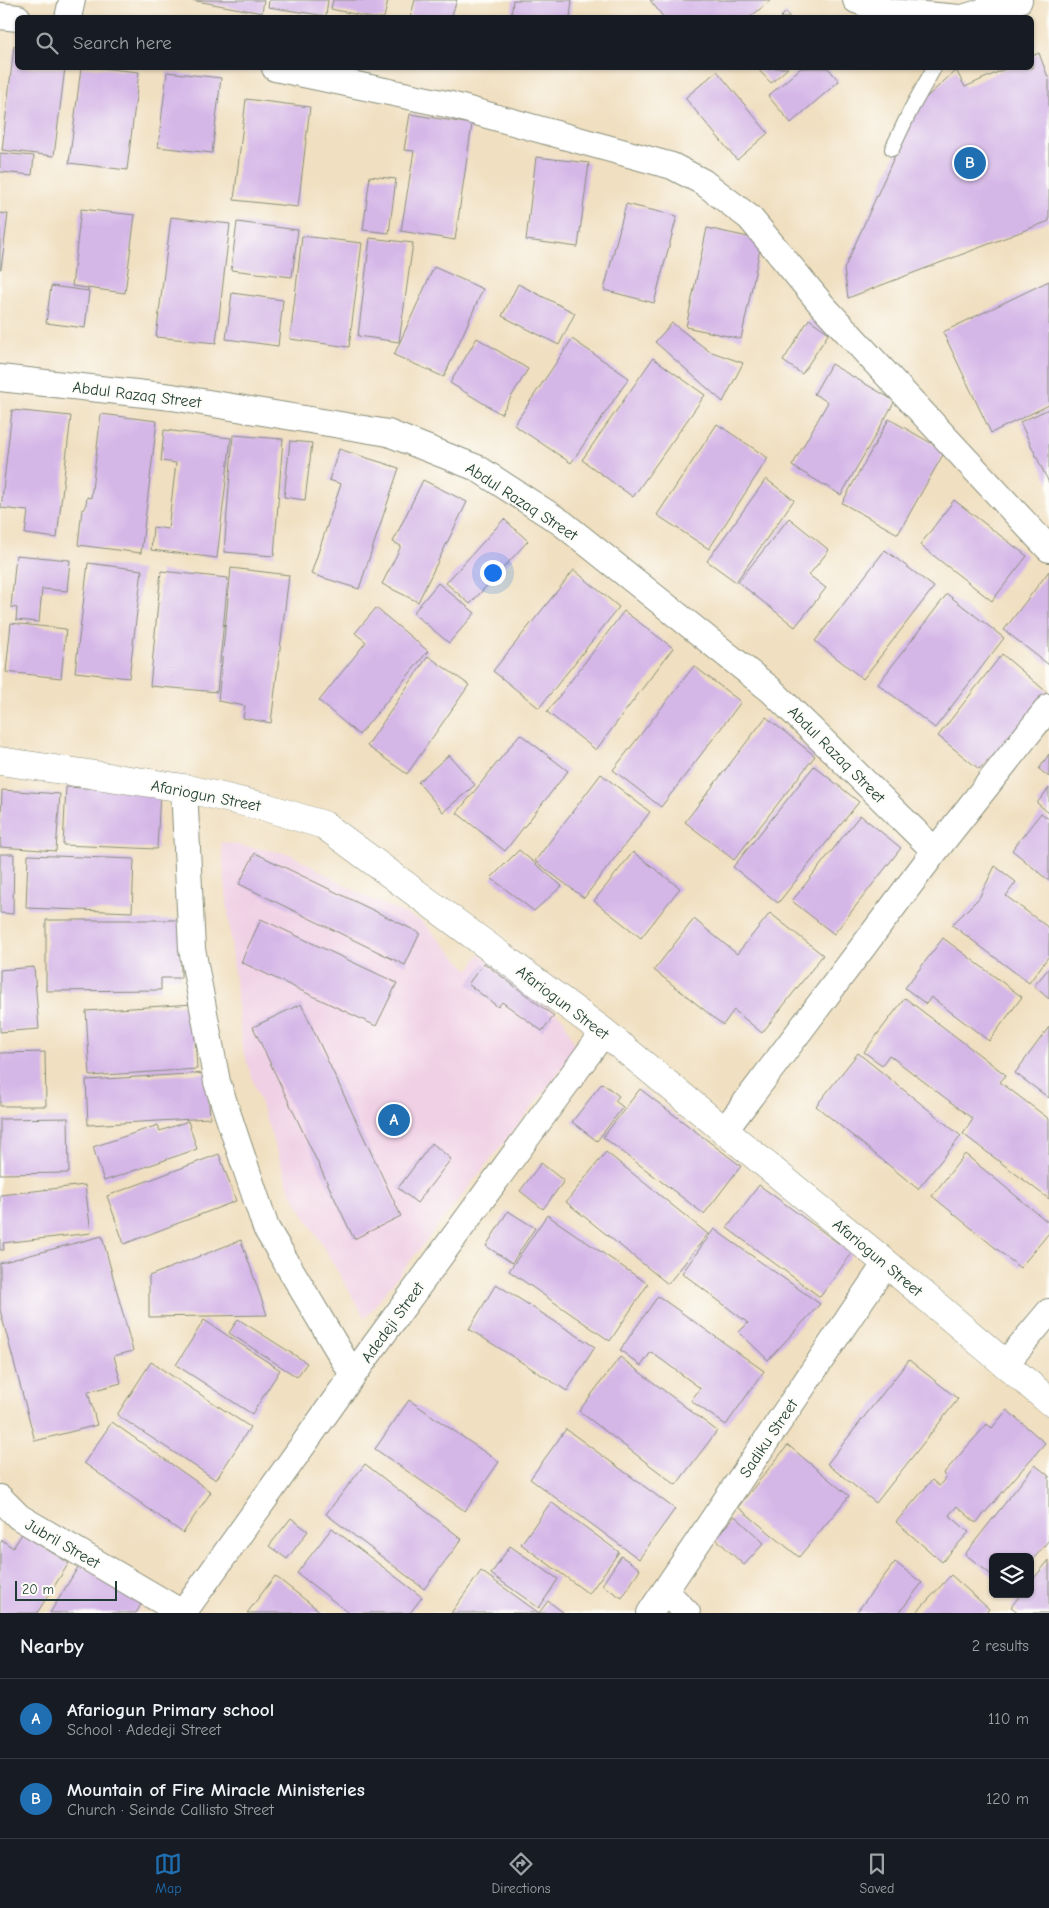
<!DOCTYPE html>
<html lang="en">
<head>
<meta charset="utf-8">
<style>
	:root { --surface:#171b24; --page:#20242c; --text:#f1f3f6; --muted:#9ea1a6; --line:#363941; --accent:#1f6fb2 }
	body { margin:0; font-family:"Comic Neue",sans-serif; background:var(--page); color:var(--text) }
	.controls { position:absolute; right:15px; bottom:15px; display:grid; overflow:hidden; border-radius:8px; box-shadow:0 1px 4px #0004 }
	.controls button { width:45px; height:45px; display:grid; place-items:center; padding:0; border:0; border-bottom:1px solid var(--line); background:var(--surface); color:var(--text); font:25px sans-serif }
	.scale { position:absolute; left:15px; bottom:12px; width:102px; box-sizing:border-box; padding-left:5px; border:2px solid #1f3d34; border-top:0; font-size:14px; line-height:18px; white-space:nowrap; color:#1f3d34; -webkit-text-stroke:4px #fdfcf7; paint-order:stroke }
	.you { position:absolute; left:492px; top:572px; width:18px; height:18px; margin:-12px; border:4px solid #fff; border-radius:50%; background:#1a73e8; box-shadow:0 0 0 8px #1a73e833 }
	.badge { display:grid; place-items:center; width:32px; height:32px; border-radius:50%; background:var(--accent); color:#fff; font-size:16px; font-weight:700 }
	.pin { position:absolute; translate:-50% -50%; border:2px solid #fff; box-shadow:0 1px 5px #0006 }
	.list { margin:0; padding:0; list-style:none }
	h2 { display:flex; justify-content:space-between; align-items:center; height:65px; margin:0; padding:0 20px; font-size:21px }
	h2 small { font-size:16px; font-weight:400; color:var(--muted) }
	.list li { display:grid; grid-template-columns:32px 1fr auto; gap:15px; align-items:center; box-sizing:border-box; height:80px; padding:0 20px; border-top:1px solid var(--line) }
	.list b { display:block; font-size:19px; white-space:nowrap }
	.list p { margin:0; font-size:16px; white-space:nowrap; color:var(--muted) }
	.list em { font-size:16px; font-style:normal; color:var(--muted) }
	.icon { flex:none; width:28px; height:28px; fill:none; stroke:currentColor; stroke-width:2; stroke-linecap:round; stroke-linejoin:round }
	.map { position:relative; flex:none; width:1049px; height:1613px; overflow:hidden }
	.search { position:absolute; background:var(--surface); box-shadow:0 1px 4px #0004; left:15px; right:15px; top:15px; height:55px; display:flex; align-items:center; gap:12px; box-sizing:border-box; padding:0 18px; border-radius:8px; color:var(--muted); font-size:19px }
	.sheet { height:225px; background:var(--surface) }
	nav { display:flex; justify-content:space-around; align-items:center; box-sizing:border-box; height:70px; border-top:1px solid var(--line); background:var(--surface); font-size:14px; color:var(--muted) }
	nav a { display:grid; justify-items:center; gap:2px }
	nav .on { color:var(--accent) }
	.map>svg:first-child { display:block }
</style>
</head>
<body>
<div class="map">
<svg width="1049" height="1613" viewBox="0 0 1049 1613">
	<rect width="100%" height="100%" fill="#fdfcf7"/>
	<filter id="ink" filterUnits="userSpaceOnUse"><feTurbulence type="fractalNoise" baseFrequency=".02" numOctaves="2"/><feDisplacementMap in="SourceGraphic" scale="10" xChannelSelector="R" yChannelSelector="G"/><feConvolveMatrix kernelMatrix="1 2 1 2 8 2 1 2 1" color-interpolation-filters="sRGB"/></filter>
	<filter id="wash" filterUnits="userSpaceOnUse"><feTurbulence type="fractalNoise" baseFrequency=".0096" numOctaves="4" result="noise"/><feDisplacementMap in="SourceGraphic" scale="20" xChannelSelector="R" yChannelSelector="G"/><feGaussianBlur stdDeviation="1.12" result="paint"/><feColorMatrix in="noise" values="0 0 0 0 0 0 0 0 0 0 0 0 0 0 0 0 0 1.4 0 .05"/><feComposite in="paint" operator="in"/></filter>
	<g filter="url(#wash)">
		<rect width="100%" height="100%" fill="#f0dfc0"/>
		<path fill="#f0d0e5" d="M 221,842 L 290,854 L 361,894 L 421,921 L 469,970 L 480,954 L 540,997 L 564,1020 L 577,1050 L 365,1318 L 290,1190 L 242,1048 Z"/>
		<g id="blocks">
			<path fill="#d4b6e7" d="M 191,0 L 264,0 L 262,13 Z
				M 269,0 L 328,0 L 326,16 L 268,7 Z
				M 333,0 L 388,0 L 384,18 L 372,18 L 331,9 Z
				M 415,0 L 457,0 L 451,18 L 410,18 Z
				M 513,0 L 572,0 L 570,18 L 511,18 Z
				M 650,0 L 771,0 L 749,18 L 664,18 Z
				M 786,12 L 790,18 L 780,18 Z
				M 14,46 L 18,46 L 18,68 L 65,68 L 54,156 L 2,150 Z
				M 1039,53 L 1049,80 L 1049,221 L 848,298 L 844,269 L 917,106 L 956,70 L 965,87 L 1007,68 L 1032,68 L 1032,56 Z
				M 81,68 L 100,68 L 139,72 L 127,170 L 69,163 Z
				M 757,68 L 788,68 L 771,83 Z
				M 801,68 L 828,68 L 839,81 L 791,123 L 768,96 Z
				M 717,71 L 768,133 L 737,160 L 685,98 Z
				M 167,72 L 221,78 L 212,153 L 158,147 Z
				M 246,99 L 310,107 L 298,207 L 234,200 Z
				M 410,114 L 472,124 L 455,240 L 401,231 L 414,151 L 404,150 Z
				M 0,153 L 34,156 L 32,175 L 0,172 Z
				M 536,157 L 589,163 L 578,247 L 526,240 Z
				M 370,176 L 396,179 L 389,233 L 363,230 Z
				M 626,204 L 677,216 L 654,303 L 604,290 Z
				M 81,209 L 135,215 L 125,293 L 72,286 Z
				M 0,213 L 8,214 L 1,269 L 0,269 Z
				M 171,217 L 230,224 L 216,343 L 156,337 Z
				M 237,222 L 298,230 L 292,277 L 231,270 Z
				M 707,228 L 762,240 L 741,339 L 686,327 Z
				M 302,236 L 362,243 L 349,347 L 290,339 Z
				M 370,238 L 413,243 L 399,342 L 358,336 Z
				M 434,267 L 483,289 L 444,377 L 394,355 Z
				M 1049,281 L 1049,405 L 991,433 L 943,332 Z
				M 518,284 L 575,313 L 559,345 L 502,316 Z
				M 51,286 L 89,291 L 85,328 L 46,323 Z
				M 232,293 L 283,300 L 278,346 L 226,339 Z
				M 809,319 L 829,333 L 802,374 L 783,361 Z
				M 672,323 L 709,351 L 743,363 L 723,402 L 655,342 Z
				M 477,338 L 528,369 L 501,414 L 450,383 Z
				M 572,339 L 629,378 L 571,463 L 514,425 Z
				M 653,358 L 705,395 L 633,497 L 582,460 Z
				M 831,364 L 895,401 L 841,495 L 792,466 L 828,402 L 814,394 Z
				M 1049,409 L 1049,483 L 1020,422 Z
				M 12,410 L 71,416 L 57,538 L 25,534 L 28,511 L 1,508 Z
				M 101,414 L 157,421 L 141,553 L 78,545 L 82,509 L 85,509 L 87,497 L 91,498 Z
				M 889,419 L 945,451 L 898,534 L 842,503 Z
				M 717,424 L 768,458 L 709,549 L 657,515 Z
				M 164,430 L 231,438 L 217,558 L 151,550 L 153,527 L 168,529 L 176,463 L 161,461 Z
				M 233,435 L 283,439 L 274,556 L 224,552 Z
				M 290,441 L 312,443 L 305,500 L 284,497 Z
				M 339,449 L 399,468 L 359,589 L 311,574 L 341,484 L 329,480 Z
				M 766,479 L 794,500 L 736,582 L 707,561 Z
				M 423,480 L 467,502 L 418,602 L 382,584 L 401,546 L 393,542 Z
				M 954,500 L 1027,556 L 992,601 L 920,545 Z
				M 789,518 L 829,550 L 809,575 L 826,588 L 795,627 L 738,582 Z
				M 504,519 L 528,541 L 470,604 L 446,583 Z
				M 885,550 L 934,587 L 863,679 L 815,641 Z
				M 16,555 L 70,560 L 67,591 L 42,589 L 39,622 L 16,620 L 17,608 L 11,607 Z
				M 88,563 L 142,570 L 129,678 L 75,672 Z
				M 231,568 L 289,575 L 271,723 L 243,718 L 245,706 L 218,701 Z
				M 574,570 L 619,607 L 539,708 L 493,671 Z
				M 161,571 L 228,578 L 217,692 L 150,686 Z
				M 1049,571 L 1049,665 L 1004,630 Z
				M 438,583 L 475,613 L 449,643 L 413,613 Z
				M 947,594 L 1004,638 L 935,728 L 878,684 Z
				M 376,608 L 428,651 L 359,735 L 319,701 L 366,642 L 355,633 Z
				M 624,611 L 673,648 L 596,750 L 547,712 Z
				M 11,623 L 66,629 L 61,678 L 6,672 Z
				M 1002,654 L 1049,694 L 1049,703 L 979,769 L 938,736 Z
				M 428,656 L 469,685 L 407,774 L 367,746 Z
				M 694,666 L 741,702 L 661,807 L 613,770 Z
				M 766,717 L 815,756 L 734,860 L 685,822 Z
				M 520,734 L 568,771 L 505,851 L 457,813 Z
				M 1049,754 L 1049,777 L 1039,769 Z
				M 449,755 L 475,785 L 443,812 L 418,782 Z
				M 814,766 L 859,802 L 778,903 L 733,867 Z
				M 601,774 L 650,812 L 584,898 L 535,861 Z
				M 66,787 L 160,792 L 157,849 L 63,845 Z
				M 1049,788 L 1049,813 L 1037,803 Z
				M 2,790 L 60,794 L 56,851 L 0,847 Z
				M 1041,813 L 1049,819 L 1049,881 L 1012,850 Z
				M 860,815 L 901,848 L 834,934 L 792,901 Z
				M 519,850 L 562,886 L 534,911 L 491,878 Z
				M 633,852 L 680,888 L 641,938 L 594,901 Z
				M 255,853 L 420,933 L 405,965 L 239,884 Z
				M 0,854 L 14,854 L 13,914 L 0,913 Z
				M 28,855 L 134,859 L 132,912 L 26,908 Z
				M 995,866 L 1016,882 L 1006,896 L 1049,928 L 1049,956 L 1029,983 L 952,925 L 979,898 Z
				M 770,913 L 823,955 L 762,1033 L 734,1010 L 723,1025 L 654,970 L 694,919 L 737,954 Z
				M 261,919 L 397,983 L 376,1026 L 241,962 Z
				M 46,920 L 181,920 L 181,978 L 161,978 L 161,990 L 46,991 Z
				M 943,938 L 1022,997 L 989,1041 L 931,997 L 926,1004 L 905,988 Z
				M 484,963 L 554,1016 L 542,1031 L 502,1002 L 498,1007 L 468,984 Z
				M 34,967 L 39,1029 L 0,1032 L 0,970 Z
				M 1049,968 L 1049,999 L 1034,986 Z
				M 905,998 L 1006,1075 L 1000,1082 L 1049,1119 L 1049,1199 L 963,1134 L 973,1119 L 889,1055 L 882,1065 L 864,1052 Z
				M 193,1004 L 197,1069 L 90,1076 L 86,1011 Z
				M 301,1004 L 401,1216 L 354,1239 L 253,1027 Z
				M 1049,1027 L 1049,1098 L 1015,1073 Z
				M 45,1052 L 46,1106 L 0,1106 L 0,1053 Z
				M 858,1053 L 961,1136 L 918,1189 L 816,1106 Z
				M 207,1073 L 210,1118 L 88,1125 L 86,1080 Z
				M 602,1083 L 619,1096 L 615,1101 L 623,1107 L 597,1141 L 572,1122 Z
				M 640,1089 L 741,1166 L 704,1214 L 603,1137 Z
				M 68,1118 L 69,1173 L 0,1174 L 0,1119 Z
				M 188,1121 L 197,1149 L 104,1181 L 93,1147 L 158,1125 L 160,1131 Z
				M 432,1143 L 451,1159 L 417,1203 L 398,1188 Z
				M 606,1152 L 708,1234 L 668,1284 L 566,1202 Z
				M 219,1154 L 236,1201 L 124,1244 L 107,1196 Z
				M 965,1154 L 1049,1223 L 1049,1233 L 1020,1268 L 932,1196 Z
				M 541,1163 L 564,1181 L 543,1209 L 520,1191 Z
				M 85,1185 L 91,1233 L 3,1243 L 4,1250 L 0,1250 L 0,1195 Z
				M 759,1185 L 852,1253 L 820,1297 L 727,1228 Z
				M 508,1211 L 535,1228 L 512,1263 L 486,1246 Z
				M 547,1215 L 648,1284 L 610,1341 L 509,1271 Z
				M 714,1229 L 820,1304 L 768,1360 L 739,1332 L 748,1323 L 682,1273 Z
				M 102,1236 L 133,1351 L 114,1356 L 121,1383 L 88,1392 L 97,1425 L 35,1441 L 0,1310 L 0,1263 Z
				M 241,1240 L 267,1315 L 149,1317 L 149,1276 Z
				M 496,1284 L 595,1347 L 567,1391 L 469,1329 Z
				M 658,1296 L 764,1371 L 726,1425 L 691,1401 L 700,1388 L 651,1352 L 641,1366 L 620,1350 Z
				M 238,1319 L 307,1363 L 297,1377 L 229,1333 Z
				M 204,1320 L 280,1370 L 252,1414 L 176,1365 Z
				M 620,1357 L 717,1431 L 676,1485 L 579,1411 Z
				M 909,1360 L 958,1399 L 876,1503 L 827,1464 Z
				M 151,1362 L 250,1427 L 216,1480 L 117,1415 Z
				M 409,1400 L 499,1462 L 465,1511 L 375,1449 Z
				M 1007,1410 L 1045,1443 L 976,1523 L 957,1506 L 949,1515 L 969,1532 L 942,1562 L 896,1522 L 932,1480 L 939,1486 L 946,1477 L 943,1474 L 987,1424 L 992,1428 Z
				M 112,1422 L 211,1492 L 183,1533 L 84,1463 Z
				M 566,1429 L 675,1509 L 639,1559 L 530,1479 Z
				M 788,1445 L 849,1496 L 799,1557 L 738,1507 Z
				M 365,1464 L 462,1539 L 424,1589 L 326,1514 Z
				M 1035,1465 L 1049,1476 L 1049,1540 L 1030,1563 L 1030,1557 L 993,1557 L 993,1576 L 965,1554 Z
				M 551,1502 L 619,1552 L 589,1594 L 521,1544 Z
				M 735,1516 L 764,1543 L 744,1565 L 715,1538 Z
				M 291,1518 L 308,1531 L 287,1559 L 269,1546 Z
				M 332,1528 L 422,1597 L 410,1613 L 349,1613 L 297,1573 Z
				M 22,1534 L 69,1563 L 37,1613 L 0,1613 L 0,1543 L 2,1540 L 13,1548 Z
				M 510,1546 L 558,1579 L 539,1608 L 491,1574 Z
				M 621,1556 L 640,1569 L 622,1598 L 602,1585 Z
				M 1049,1560 L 1049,1613 L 1019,1613 L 1011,1607 L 1021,1594 L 1030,1594 L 1030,1583 Z
				M 895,1562 L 922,1583 L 899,1613 L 856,1613 Z
				M 80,1564 L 142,1603 L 136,1613 L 50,1613 Z
				M 481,1571 L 539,1613 L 451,1613 Z
				M 951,1575 L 989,1609 L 986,1613 L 916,1613 Z
				M 275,1576 L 322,1613 L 247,1613 Z
				M 548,1601 L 564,1613 L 539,1613 Z"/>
		</g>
	</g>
	<g filter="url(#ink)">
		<use href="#blocks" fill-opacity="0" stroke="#888e7a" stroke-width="1"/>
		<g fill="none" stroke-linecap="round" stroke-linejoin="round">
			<defs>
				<path id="lane" d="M 892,149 L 911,109 L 934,68"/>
				<path id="street" d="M 856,0 L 889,12 L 960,18
					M 0,16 L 18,18
					M 68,18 L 72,0
					M 963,18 L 1019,0
					M 275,68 L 451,105 L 672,166 L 703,182 L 750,218 L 822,305 L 1049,549
					M 0,378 L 172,397 L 388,433 L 477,468 L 562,523 L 771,690 L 935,851
					M 184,788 L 192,949 L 217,1082 L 266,1228 L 353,1375
					M 725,1130 L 935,851 L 1049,707
					M 1006,1363 L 1049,1312
					M 0,1498 L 19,1517 L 182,1613
					M 665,1591 L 687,1613
					M 183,1613 L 353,1375 L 604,1032
					M 650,1613 L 886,1263"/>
				<path id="secondary" d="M 0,761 L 184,788 L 265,807 L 324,825 L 604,1032 L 886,1263 L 1049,1401"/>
			</defs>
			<use href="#lane" stroke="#888e7a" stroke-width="16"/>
			<use href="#street" stroke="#888e7a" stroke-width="28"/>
			<use href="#secondary" stroke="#888e7a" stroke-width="29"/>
			<use href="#lane" stroke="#fff" stroke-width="14"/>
			<use href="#street" stroke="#fff" stroke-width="26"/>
			<use href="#secondary" stroke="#fff" stroke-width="28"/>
		</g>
	</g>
	<g text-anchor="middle" stroke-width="4" stroke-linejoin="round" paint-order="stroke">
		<g font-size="16" fill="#1f3d34" stroke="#fdfcf7">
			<text transform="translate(137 394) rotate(7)" y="6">Abdul Razaq Street</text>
			<text transform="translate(522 501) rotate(33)" y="6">Abdul Razaq Street</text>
			<text transform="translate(837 754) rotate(45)" y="6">Abdul Razaq Street</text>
			<text transform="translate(206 795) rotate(11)" y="6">Afariogun Street</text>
			<text transform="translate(563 1002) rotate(37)" y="6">Afariogun Street</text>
			<text transform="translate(878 1257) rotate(40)" y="6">Afariogun Street</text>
			<text transform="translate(392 1322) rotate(-54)" y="6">Adedeji Street</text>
			<text transform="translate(768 1438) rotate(-56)" y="6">Sadiku Street</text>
			<text transform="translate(63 1543) rotate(30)" y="6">Jubril Street</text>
		</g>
	</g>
</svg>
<div class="controls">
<button><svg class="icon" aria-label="layers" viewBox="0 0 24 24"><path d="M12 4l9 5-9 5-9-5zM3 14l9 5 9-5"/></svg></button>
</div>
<div class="scale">20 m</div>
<div class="you"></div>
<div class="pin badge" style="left:394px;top:1120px">A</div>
<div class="pin badge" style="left:970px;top:163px">B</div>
<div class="search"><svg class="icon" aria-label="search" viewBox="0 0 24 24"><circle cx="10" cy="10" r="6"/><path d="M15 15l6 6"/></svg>Search here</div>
</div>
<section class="sheet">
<h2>Nearby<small>2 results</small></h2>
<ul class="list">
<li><span class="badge">A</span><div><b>Afariogun Primary school</b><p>School · Adedeji Street</p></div><em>110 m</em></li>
<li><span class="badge">B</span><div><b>Mountain of Fire Miracle Ministeries</b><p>Church · Seinde Callisto Street</p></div><em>120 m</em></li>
</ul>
</section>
<nav>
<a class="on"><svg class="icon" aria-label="map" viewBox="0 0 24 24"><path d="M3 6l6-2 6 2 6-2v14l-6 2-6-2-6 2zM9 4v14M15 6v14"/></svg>Map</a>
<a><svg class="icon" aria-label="directions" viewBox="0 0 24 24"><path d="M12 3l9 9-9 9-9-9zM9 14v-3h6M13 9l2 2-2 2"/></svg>Directions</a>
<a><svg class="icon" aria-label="saved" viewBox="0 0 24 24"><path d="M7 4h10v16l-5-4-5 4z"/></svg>Saved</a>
</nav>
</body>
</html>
